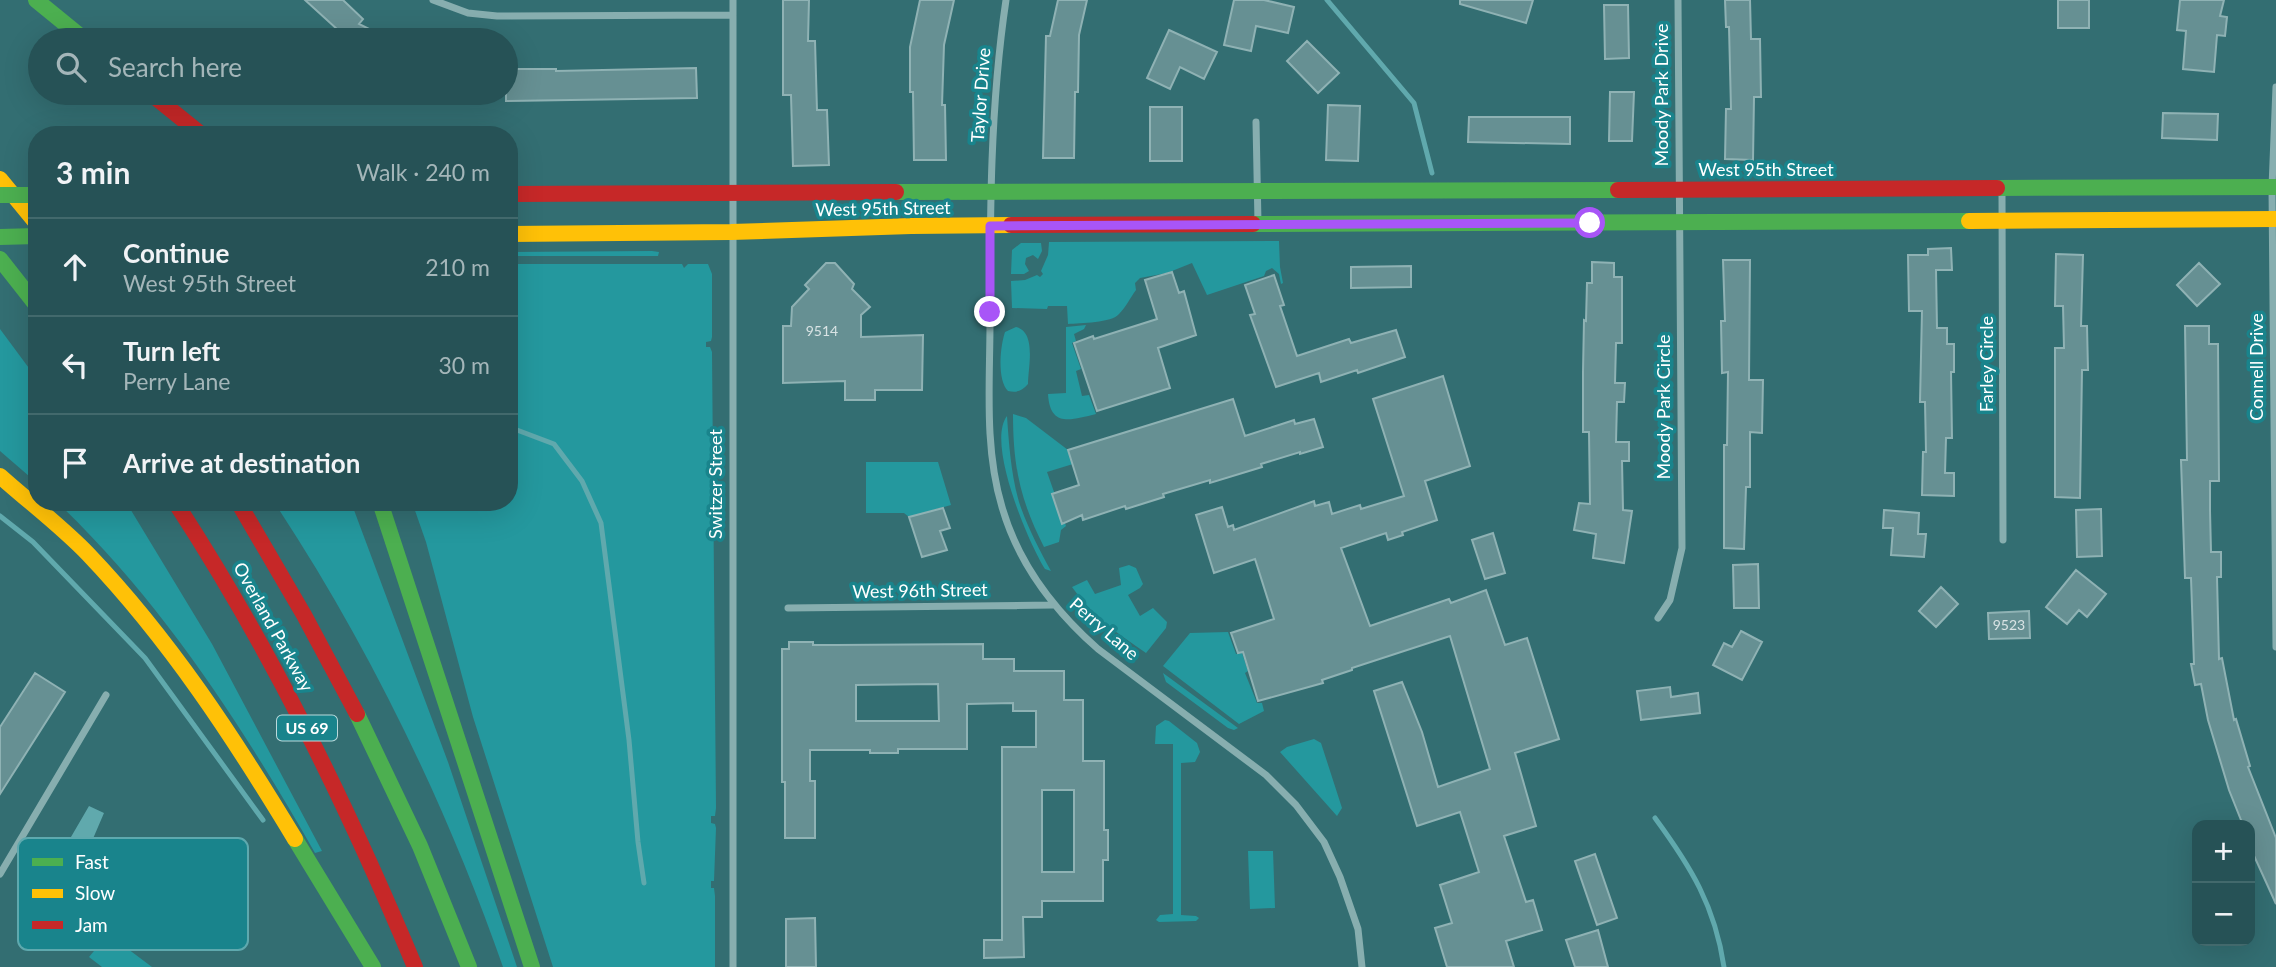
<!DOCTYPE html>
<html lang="en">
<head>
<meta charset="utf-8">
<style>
	:root { --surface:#265256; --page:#2e585c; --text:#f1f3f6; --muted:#a4b6b9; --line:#42696c }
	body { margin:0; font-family:Lato,sans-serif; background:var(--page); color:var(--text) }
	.controls { position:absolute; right:21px; bottom:21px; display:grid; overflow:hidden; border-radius:14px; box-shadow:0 7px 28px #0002 }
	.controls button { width:63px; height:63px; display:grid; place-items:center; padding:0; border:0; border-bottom:2px solid var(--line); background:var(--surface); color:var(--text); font:35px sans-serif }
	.stop { position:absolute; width:21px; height:21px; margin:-16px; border:5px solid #a855f7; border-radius:50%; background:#fff }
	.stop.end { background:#a855f7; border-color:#fff; box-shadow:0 2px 7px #0008 }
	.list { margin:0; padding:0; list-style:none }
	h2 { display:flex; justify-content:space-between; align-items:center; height:91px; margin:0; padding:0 28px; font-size:30px }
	h2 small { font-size:23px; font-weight:400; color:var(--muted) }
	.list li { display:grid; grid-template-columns:46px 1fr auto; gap:21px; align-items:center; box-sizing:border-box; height:98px; padding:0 28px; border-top:2px solid var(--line) }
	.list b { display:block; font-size:26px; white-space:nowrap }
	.list p { margin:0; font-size:23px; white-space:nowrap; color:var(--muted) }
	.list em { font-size:23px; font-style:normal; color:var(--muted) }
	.icon { flex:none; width:38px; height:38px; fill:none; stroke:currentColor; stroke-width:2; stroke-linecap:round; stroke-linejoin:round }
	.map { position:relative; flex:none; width:2276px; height:967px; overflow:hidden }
	.search { position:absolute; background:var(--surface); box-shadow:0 7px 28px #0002; left:28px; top:28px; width:490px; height:77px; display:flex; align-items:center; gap:18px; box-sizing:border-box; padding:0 24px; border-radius:38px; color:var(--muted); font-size:26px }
	.panel { position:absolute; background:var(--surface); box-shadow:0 7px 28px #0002; left:28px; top:126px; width:490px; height:385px; border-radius:28px }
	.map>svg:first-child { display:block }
</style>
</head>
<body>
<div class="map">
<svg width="2276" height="967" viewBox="0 0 2276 967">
	<rect width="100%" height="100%" fill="#336e72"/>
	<path fill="#24989e" d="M 1279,241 L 1280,267 L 1283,283 L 1281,284 L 1279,274 L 1272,268 L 1266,271 L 1264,276 L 1207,295 L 1192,263 L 1167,273 L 1140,278 L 1135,283 L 1136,290 C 1130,298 1126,307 1119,314 C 1112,323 1080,323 1068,324 L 1067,306 L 1048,306 L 1047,309 L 1012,308 L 1011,281 L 1025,280 L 1037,275 L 1040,277 L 1043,274 L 1041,271 L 1048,255 L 1049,242 Z
		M 1021,243 L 1041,243 L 1042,251 L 1038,259 L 1033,255 L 1026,258 L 1025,264 L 1029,271 L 1024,274 L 1011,274 L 1012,250 Z
		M 509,252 L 652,251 L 659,252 L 658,256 L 509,256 Z
		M 509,264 L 682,264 L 684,268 L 688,264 L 708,264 L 712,274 L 712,337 L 711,341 L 706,342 L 706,347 L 710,347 L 712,352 L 716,808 L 715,816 L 711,816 L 711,823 L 715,824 L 716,828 L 714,881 L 711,881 L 711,888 L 714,888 L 715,896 L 715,967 L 553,967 L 473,717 L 426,542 L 412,502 L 509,502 Z
		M 1086,325 L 1084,329 L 1074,334 L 1076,341 L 1072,343 L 1081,369 L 1076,371 L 1082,396 L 1089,395 L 1096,414 C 1071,420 1050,428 1048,394 L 1066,393 L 1066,327 Z
		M 1016,327 C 1037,332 1028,368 1028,384 C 1022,391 1017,393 1008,391 C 997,380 1000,347 1005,332 Z
		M 0,329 L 37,379 L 37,483 L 0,451 Z
		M 1013,414 L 1026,418 L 1068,450 L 1073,464 L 1047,472 L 1066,526 L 1061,530 L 1059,542 L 1044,547 C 1020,500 1013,466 1013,414 Z
		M 1007,416 C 1009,445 1011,474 1019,502 C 1027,526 1039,549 1051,571 L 1045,569 C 1028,542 986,443 1007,416 Z
		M 866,462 L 938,462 L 951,505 L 909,517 L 904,513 L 866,513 Z
		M 57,502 L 126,502 L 212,644 L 322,851 L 315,853 C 243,727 163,603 57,502 Z
		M 274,502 L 351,502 L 448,762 L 517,967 L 503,967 C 447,806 368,644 274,502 Z
		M 1129,565 L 1136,568 L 1143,584 L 1140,588 L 1128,595 L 1140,616 L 1153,608 L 1167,622 L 1166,628 L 1146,653 C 1118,634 1091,615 1072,587 L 1087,580 L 1095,594 L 1121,585 L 1119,568 Z
		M 1228,632 L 1236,654 L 1242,653 L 1248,671 L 1245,673 L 1257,703 L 1262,703 L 1264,711 L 1239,724 L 1163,666 L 1190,633 Z
		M 1163,673 L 1238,728 L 1234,730 L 1228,728 L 1166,682 Z
		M 1165,720 L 1169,721 L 1197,743 L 1200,752 L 1195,762 L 1181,763 L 1181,915 L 1196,916 L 1199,918 L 1196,921 L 1159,922 L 1156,920 L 1160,915 L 1173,914 L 1173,744 L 1155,744 L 1156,726 Z
		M 1314,739 L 1321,743 L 1342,808 L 1337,816 L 1280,752 L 1287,747 Z
		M 1248,851 L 1273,851 L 1275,908 L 1250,909 Z
		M 108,934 L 152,967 L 102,967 L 89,957 Z"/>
	<path fill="#60a9ad" d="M 89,806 L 104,813 L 89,848 L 94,854 L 89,861 L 64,849 Z"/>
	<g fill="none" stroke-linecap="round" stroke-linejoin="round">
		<path stroke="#60a9ad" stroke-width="5" d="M 1327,0 L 1414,103 L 1432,173
			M 509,427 L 554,444 L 582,481 L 601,523 L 629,740 L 638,842 L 644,883
			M 0,516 L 33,542 L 145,658 L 263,820
			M 1655,818 C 1691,867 1715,906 1724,967"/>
	</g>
	<path fill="#669093" stroke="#8fb2b4" stroke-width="2" fill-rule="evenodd" d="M 305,0 L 343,0 L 363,19 L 359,24 L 391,40 L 349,40 Z
		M 783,0 L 809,0 L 808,41 L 815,41 L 817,110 L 827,110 L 829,165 L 793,166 L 791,95 L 783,95 Z
		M 920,0 L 954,0 L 944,45 L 942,105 L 945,105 L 946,160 L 914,160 L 913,92 L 910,92 L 910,47 Z
		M 1058,0 L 1087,0 L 1079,35 L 1078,92 L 1075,92 L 1074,158 L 1043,158 L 1046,36 L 1050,36 Z
		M 1234,0 L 1264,0 L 1294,7 L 1288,33 L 1256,26 L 1251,51 L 1224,45 Z
		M 1460,0 L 1533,0 L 1526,23 L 1460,4 Z
		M 1725,0 L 1750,0 L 1751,39 L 1760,39 L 1761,97 L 1754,97 L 1753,160 L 1725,159 L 1726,109 L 1731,109 L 1729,27 L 1726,27 Z
		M 2058,0 L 2089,0 L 2089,28 L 2058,28 Z
		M 2180,0 L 2224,0 L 2220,16 L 2227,17 L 2225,36 L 2217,35 L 2214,72 L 2183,69 L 2186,31 L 2177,30 Z
		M 1604,5 L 1628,5 L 1629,58 L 1605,59 Z
		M 1169,30 L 1217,52 L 1204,79 L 1180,67 L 1170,89 L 1147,78 Z
		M 1307,41 L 1339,73 L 1318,93 L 1287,61 Z
		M 696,68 L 697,98 L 506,101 L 506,69 L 556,69 L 556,71 Z
		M 1610,92 L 1634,92 L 1632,141 L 1609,141 Z
		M 1328,105 L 1360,106 L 1358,161 L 1326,160 Z
		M 1150,107 L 1182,107 L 1182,161 L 1150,161 Z
		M 2163,113 L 2218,114 L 2217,140 L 2162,138 Z
		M 1469,117 L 1570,117 L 1570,144 L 1468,142 Z
		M 1951,248 L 1952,270 L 1936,270 L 1937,328 L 1947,328 L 1947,344 L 1954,344 L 1954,372 L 1951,372 L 1952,438 L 1946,438 L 1945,473 L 1954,473 L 1954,496 L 1922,495 L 1923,452 L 1926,452 L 1925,402 L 1920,402 L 1922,311 L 1909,311 L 1908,255 L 1928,255 L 1928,249 Z
		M 2056,254 L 2083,255 L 2081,326 L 2087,326 L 2088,370 L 2082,370 L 2080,498 L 2055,497 L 2055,348 L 2064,348 L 2063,306 L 2055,306 Z
		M 1723,260 L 1750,260 L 1749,380 L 1763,380 L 1762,433 L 1750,432 L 1750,487 L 1746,487 L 1744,549 L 1724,548 L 1724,445 L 1727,445 L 1728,372 L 1722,373 L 1721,321 L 1725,321 Z
		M 1592,262 L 1614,263 L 1614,277 L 1622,277 L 1622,343 L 1616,343 L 1615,383 L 1625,383 L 1624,402 L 1617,402 L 1616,442 L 1629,442 L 1629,461 L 1622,461 L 1623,510 L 1632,511 L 1624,563 L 1593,558 L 1596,534 L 1574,530 L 1579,503 L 1590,504 L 1589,432 L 1583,432 L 1583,372 L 1584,320 L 1586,321 L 1587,283 L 1592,283 Z
		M 826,263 L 835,263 L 854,284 L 852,289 L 870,307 L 861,315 L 861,337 L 923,335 L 922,390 L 875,390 L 875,400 L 845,400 L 845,381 L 783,383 L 783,326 L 791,326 L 792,307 L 809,289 L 805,285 Z
		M 2199,263 L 2220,284 L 2197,306 L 2177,285 Z
		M 1411,266 L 1411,287 L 1351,288 L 1351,267 Z
		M 1172,272 L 1179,293 L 1184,291 L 1196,335 L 1158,348 L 1170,388 L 1097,411 L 1074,343 L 1093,336 L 1094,339 L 1157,319 L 1145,280 Z
		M 1274,275 L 1284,305 L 1280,306 L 1297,356 L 1349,339 L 1351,343 L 1396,330 L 1405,357 L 1358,373 L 1357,370 L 1321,382 L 1319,373 L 1276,387 L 1250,315 L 1255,314 L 1245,285 Z
		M 2185,326 L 2209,326 L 2209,344 L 2218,344 L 2219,481 L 2210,481 L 2210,511 L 2211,552 L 2221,552 L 2221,577 L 2217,577 L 2219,659 L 2222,658 L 2234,720 L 2236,719 L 2250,766 L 2248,767 L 2276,838 L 2276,904 L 2250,847 L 2250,825 L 2243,825 L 2229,790 L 2208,720 L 2201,684 L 2195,685 L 2191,664 L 2194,664 L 2191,578 L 2185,578 L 2181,460 L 2187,460 Z
		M 1443,376 L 1470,466 L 1425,481 L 1437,520 L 1402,532 L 1403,535 L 1388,540 L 1386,533 L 1341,548 L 1370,626 L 1449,599 L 1451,603 L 1486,590 L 1505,645 L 1527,638 L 1559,739 L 1515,753 L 1536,826 L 1504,836 L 1526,902 L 1533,900 L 1542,930 L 1506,941 L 1514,967 L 1447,967 L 1435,928 L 1452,923 L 1440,885 L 1479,872 L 1460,812 L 1417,826 L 1374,691 L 1402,682 L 1422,732 L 1438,787 L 1490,769 L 1450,636 L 1352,668 L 1352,670 L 1322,680 L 1323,683 L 1258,701 L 1243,652 L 1238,653 L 1231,633 L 1274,619 L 1255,559 L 1214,573 L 1196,515 L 1222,507 L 1228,527 L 1233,525 L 1234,530 L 1314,501 L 1315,506 L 1329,502 L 1332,514 L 1360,505 L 1361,509 L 1404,496 L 1373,399 Z
		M 1233,399 L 1245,436 L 1294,420 L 1295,424 L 1314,419 L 1323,447 L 1300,454 L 1300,452 L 1261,464 L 1262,467 L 1210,483 L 1210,480 L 1163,494 L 1164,497 L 1126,509 L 1125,506 L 1083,520 L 1082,515 L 1062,524 L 1052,494 L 1079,485 L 1068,450 Z
		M 943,508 L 950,528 L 940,531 L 947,550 L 922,557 L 909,517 Z
		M 2101,509 L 2102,556 L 2077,557 L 2076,510 Z
		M 1884,510 L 1919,513 L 1918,534 L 1926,534 L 1924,557 L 1891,555 L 1893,528 L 1883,528 Z
		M 1493,533 L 1505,573 L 1485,579 L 1472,540 Z
		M 1758,564 L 1759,608 L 1734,608 L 1733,565 Z
		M 2076,570 L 2106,594 L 2087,617 L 2079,610 L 2067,624 L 2046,607 Z
		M 1941,587 L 1958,604 L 1936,627 L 1919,611 Z
		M 2029,611 L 2030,638 L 1989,639 L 1988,613 Z
		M 1741,631 L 1762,642 L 1742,680 L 1713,665 L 1724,643 L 1732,647 Z
		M 789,642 L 813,642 L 813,645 L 836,645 L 983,644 L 983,659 L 1014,659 L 1014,671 L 1064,671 L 1064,700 L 1083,700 L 1083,761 L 1104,761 L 1104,830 L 1108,830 L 1108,860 L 1103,860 L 1103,901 L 1042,901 L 1042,917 L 1023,917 L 1024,957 L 984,958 L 984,940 L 1002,940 L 1002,747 L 1036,747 L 1036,711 L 1013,711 L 1013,703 L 967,704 L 967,749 L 898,749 L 898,753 L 870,753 L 870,750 L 810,750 L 810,781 L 815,781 L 815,838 L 785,838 L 785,782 L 782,782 L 782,649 L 789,649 ZM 938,684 L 939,721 L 856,721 L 856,685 ZM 1042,790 L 1074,790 L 1074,872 L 1042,872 Z
		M 35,673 L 65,692 L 0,794 L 0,727 Z
		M 1670,687 L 1671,697 L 1698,693 L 1700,713 L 1641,720 L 1637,691 Z
		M 1595,854 L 1617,918 L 1597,925 L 1575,861 Z
		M 815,918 L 816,967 L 786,967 L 786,919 Z
		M 1598,930 L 1608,967 L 1575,967 L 1566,940 Z"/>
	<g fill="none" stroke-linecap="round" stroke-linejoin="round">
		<path stroke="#87aeaf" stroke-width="7" d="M 433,0 L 468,13 L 497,16 L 733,15
			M 1006,0 C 990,107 990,215 990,322 C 990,383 984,447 1002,507 C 1018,563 1055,611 1098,649 L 1266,775 L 1296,805 L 1324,842 L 1340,877 L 1358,929 L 1362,967
			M 2276,87 L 2272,187 L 2276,647
			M 1256,122 L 1258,223
			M 2002,192 L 2003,540
			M 788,608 L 1053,605
			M 1658,618 L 1670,600 L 1682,548 L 1678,0
			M 0,874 L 106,695
			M 733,967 L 733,0"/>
		<path stroke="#4caf50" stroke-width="16" d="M 36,0 L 85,40
			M 1997,188 L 2276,187
			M 896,192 L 1618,190
			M 1253,224 L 1969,221
			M 0,237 L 37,236
			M 0,259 L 37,306
			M 380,502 L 532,967
			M 357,714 L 420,846 L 469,967
			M 295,839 L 373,967"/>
		<path stroke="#ffc107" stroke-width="16" d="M 0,179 L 37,224
			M 1969,221 L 2276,219
			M 509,234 L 731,232 L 911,226 L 1011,225
			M 0,476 C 29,502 61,526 88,554 C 170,640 234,738 295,839"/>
		<path stroke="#c62828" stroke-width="16" d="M 150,93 L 202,135
			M 1618,190 L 1997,188
			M 509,194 L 896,192
			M 1011,225 L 1253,224
			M 175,502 C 271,649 347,805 415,967
			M 238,502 L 304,615 L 357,714"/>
		<path stroke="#4caf50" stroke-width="16" d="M 0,195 L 37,195"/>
	</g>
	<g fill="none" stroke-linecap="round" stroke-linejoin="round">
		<path stroke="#a855f7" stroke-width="9" d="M 990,312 L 990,226 L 1590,223"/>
	</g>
	<g text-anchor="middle" stroke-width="7" stroke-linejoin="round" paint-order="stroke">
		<g font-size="14" fill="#d9e3e4">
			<text x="822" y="336">9514</text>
			<text x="2009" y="630">9523</text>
		</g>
		<rect fill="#19848c" stroke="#badadc" stroke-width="2" x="277" y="715.5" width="60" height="25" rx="5"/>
		<g font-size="16" font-weight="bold" fill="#fff">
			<text x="307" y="734">US 69</text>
		</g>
		<g font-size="18" fill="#fff" stroke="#19848c">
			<text transform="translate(981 95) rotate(-86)" y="6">Taylor Drive</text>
			<text transform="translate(1662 95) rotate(-90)" y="6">Moody Park Drive</text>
			<text x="1766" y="176">West 95th Street</text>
			<text transform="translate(883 209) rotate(-1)" y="6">West 95th Street</text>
			<text transform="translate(1987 364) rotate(-90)" y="6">Farley Circle</text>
			<text transform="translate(2257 367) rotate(-90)" y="6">Connell Drive</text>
			<text transform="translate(1664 407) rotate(-90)" y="6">Moody Park Circle</text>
			<text transform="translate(716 484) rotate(-90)" y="6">Switzer Street</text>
			<text transform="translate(920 591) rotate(-1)" y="6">West 96th Street</text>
			<text transform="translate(273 627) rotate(61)" y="6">Overland Parkway</text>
			<text transform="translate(1104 629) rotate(41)" y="6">Perry Lane</text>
		</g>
	</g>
	<rect x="18" y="838" width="230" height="112" rx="10" fill="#19848c" stroke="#5ea9ae" stroke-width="2"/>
	<rect x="32" y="858" width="31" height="8" fill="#4caf50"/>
	<rect x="32" y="889" width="31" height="9" fill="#ffc107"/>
	<rect x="32" y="921" width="31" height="8" fill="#c62828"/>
	<g font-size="19" fill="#fff">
		<text x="75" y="869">Fast</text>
		<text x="75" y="900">Slow</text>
		<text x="75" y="932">Jam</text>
	</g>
</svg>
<div class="controls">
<button>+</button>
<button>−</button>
</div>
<div class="stop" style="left:1590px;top:223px"></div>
<div class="stop end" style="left:990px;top:312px"></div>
<div class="search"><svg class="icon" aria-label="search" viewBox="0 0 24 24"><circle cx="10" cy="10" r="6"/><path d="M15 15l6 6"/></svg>Search here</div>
<section class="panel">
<h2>3 min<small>Walk · 240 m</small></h2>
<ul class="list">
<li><svg class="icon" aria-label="ahead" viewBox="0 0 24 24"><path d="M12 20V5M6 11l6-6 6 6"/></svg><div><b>Continue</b><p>West 95th Street</p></div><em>210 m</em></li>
<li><svg class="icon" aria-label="left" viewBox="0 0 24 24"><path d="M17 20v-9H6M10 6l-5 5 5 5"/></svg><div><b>Turn left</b><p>Perry Lane</p></div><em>30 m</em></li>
<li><svg class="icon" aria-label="arrive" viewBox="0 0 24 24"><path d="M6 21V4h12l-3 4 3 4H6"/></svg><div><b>Arrive at destination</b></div></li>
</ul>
</section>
</div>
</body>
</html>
